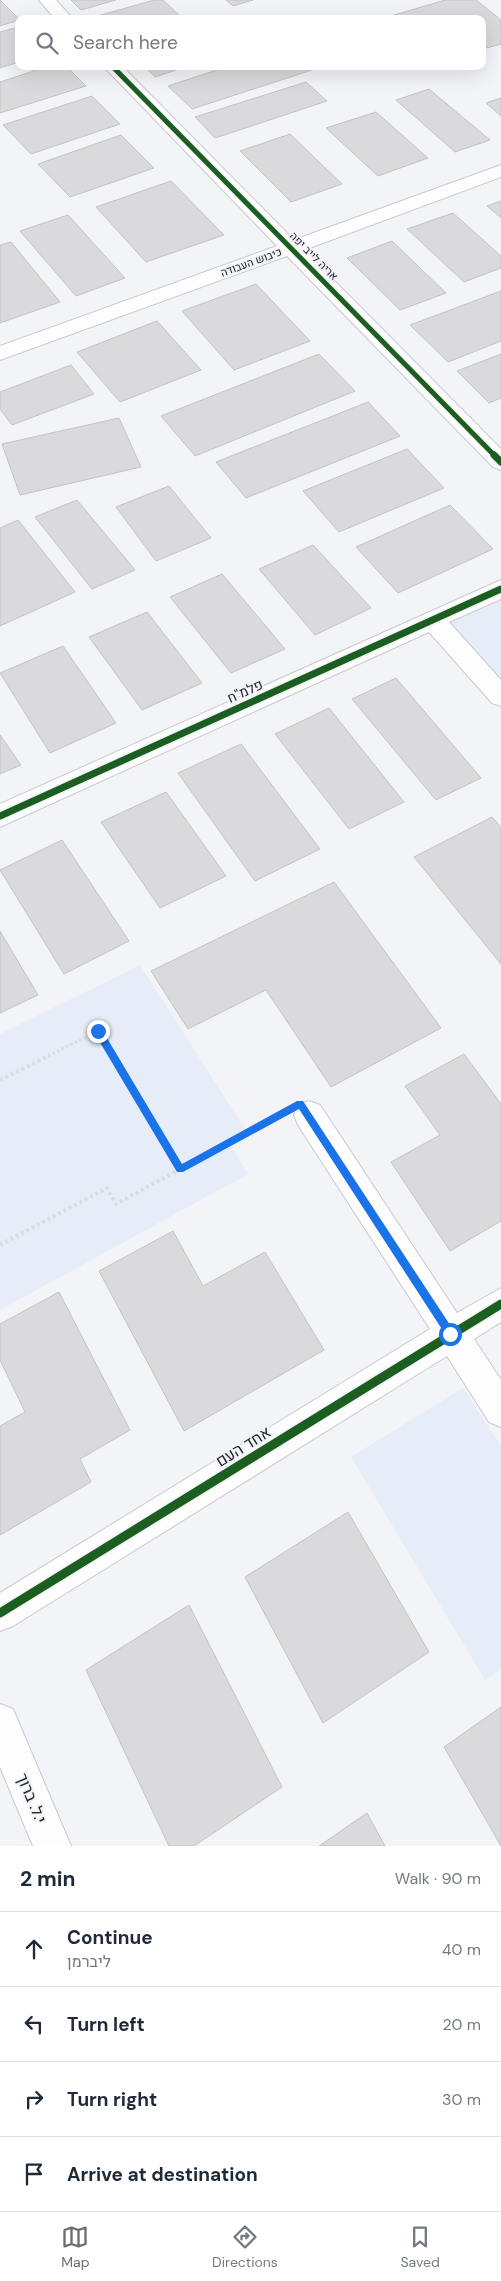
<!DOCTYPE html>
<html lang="en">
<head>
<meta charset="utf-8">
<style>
	:root { --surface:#fff; --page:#f6f6f7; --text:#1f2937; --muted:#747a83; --line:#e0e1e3; --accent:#6c6d6e }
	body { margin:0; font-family:"DM Sans",Heebo,sans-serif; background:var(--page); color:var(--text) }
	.stop { position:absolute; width:15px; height:15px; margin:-11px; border:4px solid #1a73e8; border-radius:50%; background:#fff }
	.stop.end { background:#1a73e8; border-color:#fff; box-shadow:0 1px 5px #0008 }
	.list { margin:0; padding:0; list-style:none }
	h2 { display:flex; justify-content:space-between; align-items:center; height:65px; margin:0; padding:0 20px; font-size:21px }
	h2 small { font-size:16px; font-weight:400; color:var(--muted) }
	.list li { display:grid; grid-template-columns:32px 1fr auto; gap:15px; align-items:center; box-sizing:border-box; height:75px; padding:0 20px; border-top:1px solid var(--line) }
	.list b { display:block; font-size:19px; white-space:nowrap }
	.list p { margin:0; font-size:16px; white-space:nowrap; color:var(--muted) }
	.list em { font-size:16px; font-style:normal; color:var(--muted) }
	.icon { flex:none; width:28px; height:28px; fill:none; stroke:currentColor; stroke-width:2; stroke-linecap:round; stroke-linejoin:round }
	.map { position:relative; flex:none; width:501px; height:1846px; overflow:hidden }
	.search { position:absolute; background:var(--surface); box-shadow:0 5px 20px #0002; left:15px; right:15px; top:15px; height:55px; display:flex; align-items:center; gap:12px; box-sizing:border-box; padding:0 18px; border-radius:10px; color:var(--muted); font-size:19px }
	.sheet { height:365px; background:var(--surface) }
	nav { display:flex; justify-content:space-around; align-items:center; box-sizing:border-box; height:70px; border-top:1px solid var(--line); background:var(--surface); font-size:14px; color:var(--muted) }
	nav a { display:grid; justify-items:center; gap:2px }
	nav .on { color:var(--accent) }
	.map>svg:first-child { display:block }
</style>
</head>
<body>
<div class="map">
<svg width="501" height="1846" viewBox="0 0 501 1846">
	<rect width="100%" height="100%" fill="#f3f4f7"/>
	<path fill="#e7ecf9" d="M 501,589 L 501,696 L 433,620 Z
		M 140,965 L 250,1137 L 231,1147 L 248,1174 L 0,1310 L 0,1034 Z
		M 463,1388 L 501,1446 L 501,1669 L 485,1680 L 351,1457 Z"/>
	<path fill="#dadadc" stroke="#c3c3c6" d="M 0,0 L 19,19 L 19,20 L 0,26 Z
		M 71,0 L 116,0 L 81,10 Z
		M 154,0 L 163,0 L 183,19 L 94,17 Z
		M 226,0 L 253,0 L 233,6 Z
		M 445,0 L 476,0 L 501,20 L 501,44 L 487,48 L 482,44 L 482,19 L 381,19 Z
		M 19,27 L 19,62 L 0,68 L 0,32 Z
		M 49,66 L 66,66 L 86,86 L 0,113 L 0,82 Z
		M 144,66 L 188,66 L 155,77 Z
		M 229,66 L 308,66 L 312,70 L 192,109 L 168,86 Z
		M 306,82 L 327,101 L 215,138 L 195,117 Z
		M 429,89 L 490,140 L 455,152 L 396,100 Z
		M 92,96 L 120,124 L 31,154 L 3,125 Z
		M 501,98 L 501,116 L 486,103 Z
		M 376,112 L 428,158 L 378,176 L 326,128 Z
		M 290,134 L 342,184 L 291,202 L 240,151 Z
		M 121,135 L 154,168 L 70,197 L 38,164 Z
		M 171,181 L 224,235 L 146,262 L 96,207 Z
		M 501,201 L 501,218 L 487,206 Z
		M 453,213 L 501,256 L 501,268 L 464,282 L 407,229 Z
		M 68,215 L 125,278 L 76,296 L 20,231 Z
		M 392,241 L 446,293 L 400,310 L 347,258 Z
		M 11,242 L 60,302 L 0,323 L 0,245 Z
		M 256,284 L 310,341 L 234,370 L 182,311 Z
		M 501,291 L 501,341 L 448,362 L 410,325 Z
		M 157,321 L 201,370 L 120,402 L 77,352 Z
		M 319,354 L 355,391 L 195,456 L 161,416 Z
		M 501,354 L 501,398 L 489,403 L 457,371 Z
		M 71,365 L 94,394 L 12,425 L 0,409 L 0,392 Z
		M 368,402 L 400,436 L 246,498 L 216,462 Z
		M 119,418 L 141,467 L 20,495 L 2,444 Z
		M 407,449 L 444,488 L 339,532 L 303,491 Z
		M 169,486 L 211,538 L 156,561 L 116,507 Z
		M 77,500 L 135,570 L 92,589 L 35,517 Z
		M 450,505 L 493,549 L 398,593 L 356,547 Z
		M 18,520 L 75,592 L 0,626 L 0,528 Z
		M 313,545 L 371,608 L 315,635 L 259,569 Z
		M 222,574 L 285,649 L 231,673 L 170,597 Z
		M 147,612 L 202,683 L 142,710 L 89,637 Z
		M 63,646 L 116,723 L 50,753 L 0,673 Z
		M 396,678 L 481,778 L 436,800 L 352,699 Z
		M 329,708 L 404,802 L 349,829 L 275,734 Z
		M 0,735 L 21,765 L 0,774 Z
		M 241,744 L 320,849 L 255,881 L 178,773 Z
		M 166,792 L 226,876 L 160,908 L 101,822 Z
		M 492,817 L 501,827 L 501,964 L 414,857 Z
		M 62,840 L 129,941 L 64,974 L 0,870 Z
		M 334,882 L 441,1028 L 331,1087 L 266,990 L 188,1029 L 151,971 Z
		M 0,931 L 38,995 L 0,1013 Z
		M 464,1054 L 501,1104 L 501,1221 L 450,1251 L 391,1162 L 440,1135 L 405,1086 Z
		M 173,1231 L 203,1286 L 265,1252 L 324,1350 L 184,1431 L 99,1271 Z
		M 59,1292 L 130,1430 L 80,1459 L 91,1482 L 0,1535 L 0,1426 L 25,1412 L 0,1360 L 0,1324 Z
		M 348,1512 L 429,1652 L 323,1723 L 245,1577 Z
		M 189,1605 L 282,1787 L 194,1846 L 169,1846 L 86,1670 Z
		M 501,1707 L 501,1846 L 444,1747 Z
		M 367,1813 L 385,1846 L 319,1846 Z"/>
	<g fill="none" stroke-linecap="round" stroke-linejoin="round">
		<defs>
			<path id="minor" d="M 39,0 L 56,0 L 73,19 L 55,19 Z
				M 103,66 L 122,66 L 294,240 L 501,165 L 501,177 L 304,250 L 501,449 L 501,470 L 493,467 L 287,256 L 0,360 L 0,346 L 277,246 Z
				M 501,580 L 501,599 L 449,622 L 501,680 L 501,706 L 492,703 L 429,632 L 0,827 L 0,804 Z
				M 309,1101 L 320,1105 L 457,1313 L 501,1288 L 501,1322 L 474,1339 L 501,1380 L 501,1427 L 489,1422 L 447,1356 L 13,1626 L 0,1631 L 0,1593 L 430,1329 L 298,1125 L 294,1115 L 298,1105 Z
				M 0,1704 L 13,1709 L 71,1846 L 33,1846 L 0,1767 Z"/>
		</defs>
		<use href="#minor" stroke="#c9cacc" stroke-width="2"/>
		<path stroke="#dcdcde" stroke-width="3" stroke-dasharray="2.5 2.5" stroke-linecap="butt" d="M 48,1056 L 98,1031 L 113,1056"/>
		<path stroke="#dcdcde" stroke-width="4" stroke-dasharray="3 3" stroke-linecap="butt" d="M 112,1055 L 180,1169
			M 0,1080 L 50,1055
			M 0,1245 L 107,1188 L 116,1204 L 275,1118"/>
		<use href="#minor" fill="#fdfdfe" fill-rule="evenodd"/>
		<defs>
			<path id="cycleway-far2" d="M 112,66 L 495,456"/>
			<path id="cycleway-far1" d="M 494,455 L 501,462
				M 0,816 L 501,589"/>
			<path id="cycleway" d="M 0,1613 L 501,1304"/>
		</defs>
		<use href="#cycleway-far2" stroke="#f2f3f8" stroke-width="7"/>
		<use href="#cycleway-far1" stroke="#f2f3f8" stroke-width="10"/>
		<use href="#cycleway" stroke="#f2f3f8" stroke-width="12"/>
		<use href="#cycleway-far2" stroke="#1b5e20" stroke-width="5"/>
		<use href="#cycleway-far1" stroke="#1b5e20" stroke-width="7"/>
		<use href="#cycleway" stroke="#1b5e20" stroke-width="9"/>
	</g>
	<path fill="#1a73e8" d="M 98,1027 L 101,1028 L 182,1164 L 297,1101 L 303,1101 L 454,1331 L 454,1337 L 447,1337 L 299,1109 L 183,1172 L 177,1172 L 95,1034 L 94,1031 Z"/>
	<g text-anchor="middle" stroke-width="4" stroke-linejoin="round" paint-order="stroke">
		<g font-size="11" fill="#232425" stroke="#f2f3f8">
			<text transform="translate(314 256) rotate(45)" y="4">אריה לייב יפה</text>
			<text transform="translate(251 262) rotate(-20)" y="4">כיבוש העבודה</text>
		</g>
		<g font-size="14" fill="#232425" stroke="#f2f3f8">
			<text transform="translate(245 691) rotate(-24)" y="5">פלמ"ח</text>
		</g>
		<g font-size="16" fill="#232425" stroke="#f2f3f8">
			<text transform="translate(243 1446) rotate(-32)" y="6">אחד העם</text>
			<text transform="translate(32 1798) rotate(67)" y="6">י.ל. ברוך</text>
		</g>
	</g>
</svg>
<div class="stop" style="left:450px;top:1334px"></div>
<div class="stop end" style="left:98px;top:1031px"></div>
<div class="search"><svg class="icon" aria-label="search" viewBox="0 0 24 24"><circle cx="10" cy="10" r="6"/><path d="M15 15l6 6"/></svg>Search here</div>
</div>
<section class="sheet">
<h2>2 min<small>Walk · 90 m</small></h2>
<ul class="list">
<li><svg class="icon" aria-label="ahead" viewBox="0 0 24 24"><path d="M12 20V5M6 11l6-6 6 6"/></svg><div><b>Continue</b><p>ליברמן</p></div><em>40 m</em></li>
<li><svg class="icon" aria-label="left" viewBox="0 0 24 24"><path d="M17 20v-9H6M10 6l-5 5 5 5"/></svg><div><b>Turn left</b></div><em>20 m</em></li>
<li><svg class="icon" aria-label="right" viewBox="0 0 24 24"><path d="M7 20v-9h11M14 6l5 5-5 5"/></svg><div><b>Turn right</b></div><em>30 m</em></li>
<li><svg class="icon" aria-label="arrive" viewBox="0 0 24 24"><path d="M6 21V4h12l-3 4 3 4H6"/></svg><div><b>Arrive at destination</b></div></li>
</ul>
</section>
<nav>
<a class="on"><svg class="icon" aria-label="map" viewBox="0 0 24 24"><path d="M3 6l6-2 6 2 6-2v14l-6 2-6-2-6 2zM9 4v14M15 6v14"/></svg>Map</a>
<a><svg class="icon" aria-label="directions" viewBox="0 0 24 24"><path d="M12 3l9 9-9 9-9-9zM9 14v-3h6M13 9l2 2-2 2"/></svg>Directions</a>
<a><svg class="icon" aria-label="saved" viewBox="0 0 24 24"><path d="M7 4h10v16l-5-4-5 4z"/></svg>Saved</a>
</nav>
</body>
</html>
